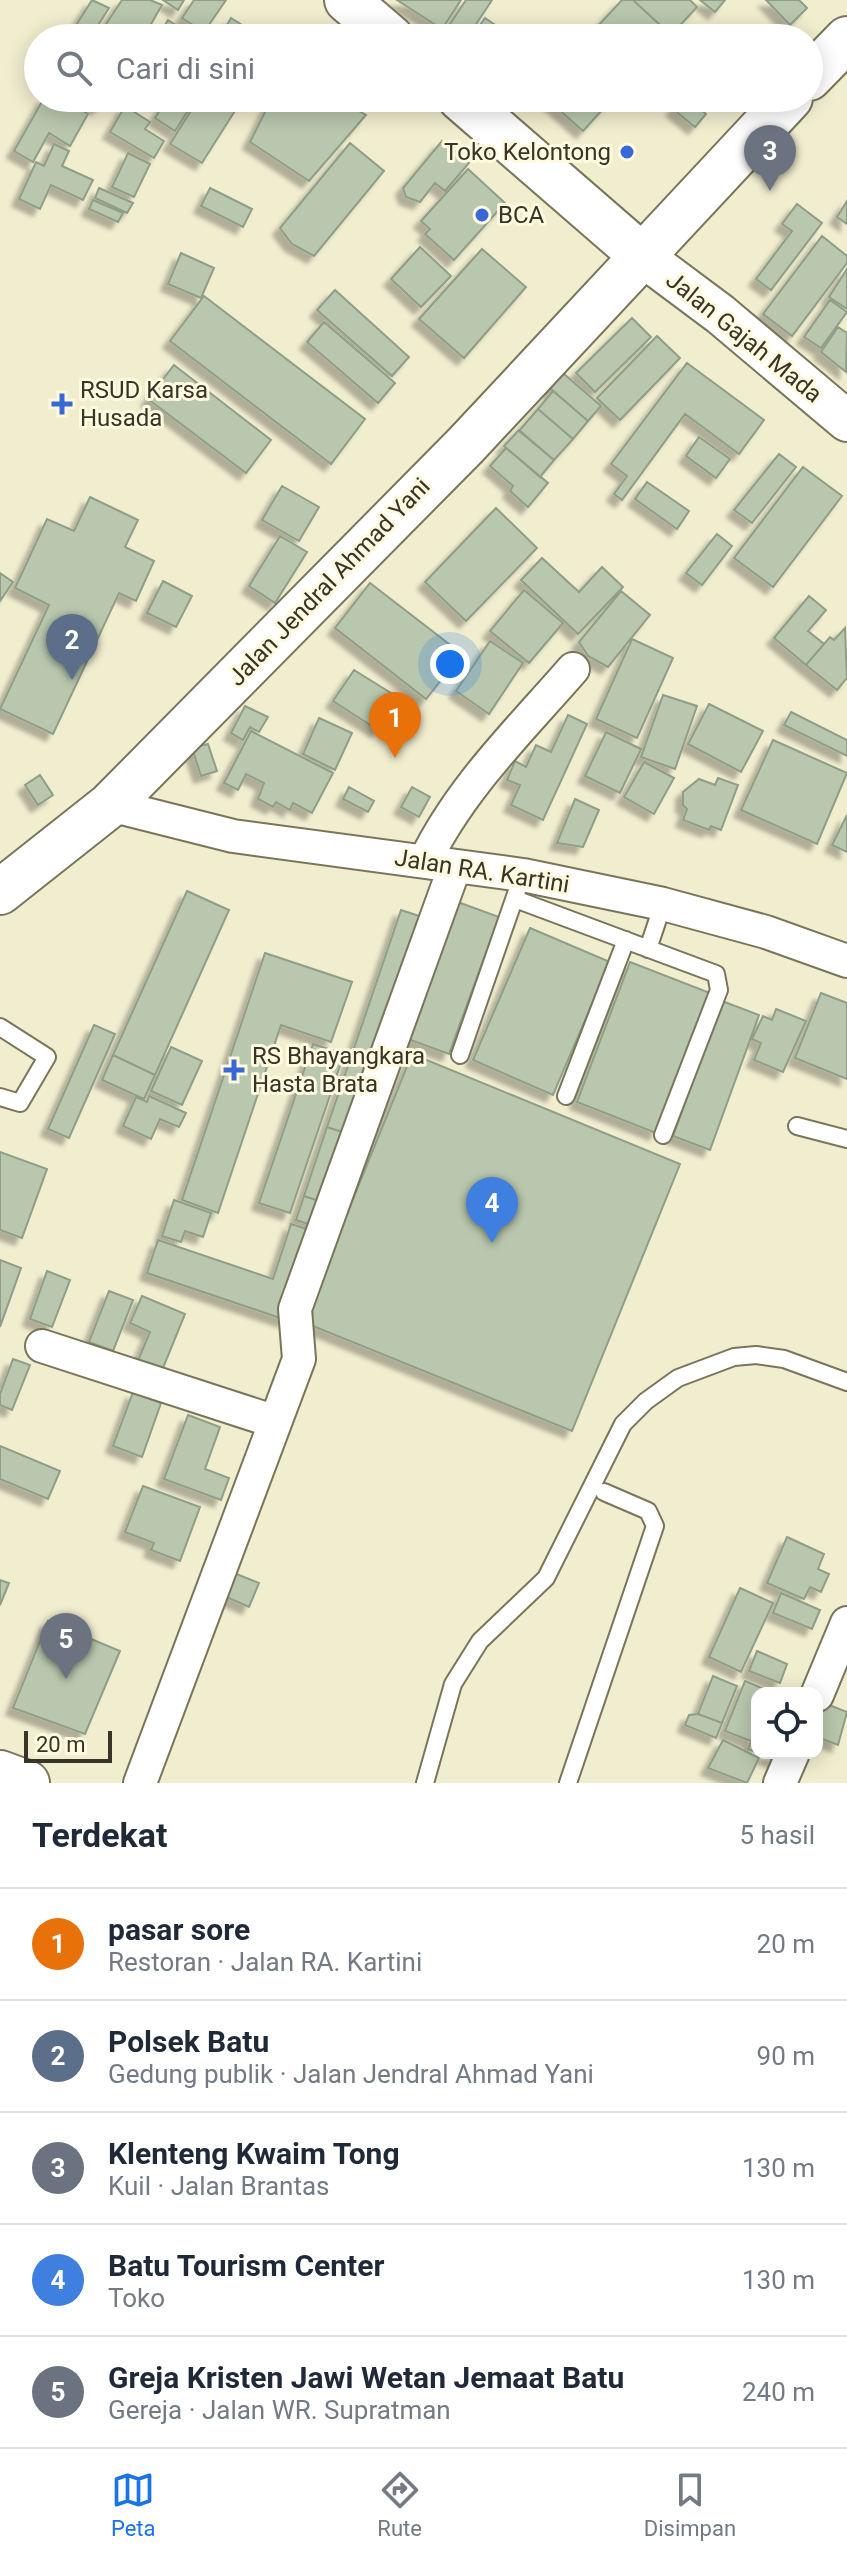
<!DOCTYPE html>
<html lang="id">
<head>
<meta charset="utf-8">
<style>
	:root { --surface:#fff; --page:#f6f6f7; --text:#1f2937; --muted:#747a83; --line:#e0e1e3; --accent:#1a73e8 }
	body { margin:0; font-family:Roboto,sans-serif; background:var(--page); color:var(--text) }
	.controls { position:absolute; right:24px; bottom:24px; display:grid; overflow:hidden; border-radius:16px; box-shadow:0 4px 20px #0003 }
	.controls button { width:72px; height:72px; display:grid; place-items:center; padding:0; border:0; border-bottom:2px solid var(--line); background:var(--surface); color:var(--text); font:40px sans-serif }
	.scale { position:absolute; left:24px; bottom:20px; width:88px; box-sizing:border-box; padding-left:8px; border:4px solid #37352a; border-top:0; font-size:22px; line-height:28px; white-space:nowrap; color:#37352a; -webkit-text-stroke:6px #fefadd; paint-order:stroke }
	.you { position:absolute; left:450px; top:664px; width:28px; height:28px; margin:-20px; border:6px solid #fff; border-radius:50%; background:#1a73e8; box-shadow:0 0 0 12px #1a73e833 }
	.badge { display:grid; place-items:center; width:52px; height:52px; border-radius:50%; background:var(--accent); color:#fff; font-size:26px; font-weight:700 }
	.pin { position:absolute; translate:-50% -66px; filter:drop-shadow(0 2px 4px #0008) }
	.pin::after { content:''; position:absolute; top:42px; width:28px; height:24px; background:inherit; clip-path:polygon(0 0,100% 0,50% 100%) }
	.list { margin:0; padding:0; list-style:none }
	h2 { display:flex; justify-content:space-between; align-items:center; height:104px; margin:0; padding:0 32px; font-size:34px }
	h2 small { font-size:26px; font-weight:400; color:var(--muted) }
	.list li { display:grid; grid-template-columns:52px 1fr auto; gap:24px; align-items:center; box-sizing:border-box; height:112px; padding:0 32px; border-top:2px solid var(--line) }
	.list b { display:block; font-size:30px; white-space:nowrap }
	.list p { margin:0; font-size:26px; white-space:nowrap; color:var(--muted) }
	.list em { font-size:26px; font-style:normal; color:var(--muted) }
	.icon { flex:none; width:44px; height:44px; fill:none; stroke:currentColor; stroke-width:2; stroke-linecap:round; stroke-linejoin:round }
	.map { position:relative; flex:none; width:847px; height:1783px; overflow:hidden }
	.search { position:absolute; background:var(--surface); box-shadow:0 4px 20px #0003; left:24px; right:24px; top:24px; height:88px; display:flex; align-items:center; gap:20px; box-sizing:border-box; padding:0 28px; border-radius:44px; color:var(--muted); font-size:30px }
	.sheet { height:664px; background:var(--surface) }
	nav { display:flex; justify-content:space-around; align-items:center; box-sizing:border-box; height:112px; border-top:2px solid var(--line); background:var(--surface); font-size:22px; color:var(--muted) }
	nav a { display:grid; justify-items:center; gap:4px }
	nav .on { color:var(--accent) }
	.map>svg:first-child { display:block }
</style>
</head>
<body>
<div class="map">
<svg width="847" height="1783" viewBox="0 0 847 1783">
	<defs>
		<filter id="shadow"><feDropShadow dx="-7" dy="7" stdDeviation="2" flood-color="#0004"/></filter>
	</defs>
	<rect width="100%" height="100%" fill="#f1edcf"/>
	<path fill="#b8c7ae" stroke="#8f9e86" stroke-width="2" filter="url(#shadow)" d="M 92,0 L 109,8 L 97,27 L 102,30 L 122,0 L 150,0 L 162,5 L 143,38 L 84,38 L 73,30 Z
		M 163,0 L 184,0 L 178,10 Z
		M 194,0 L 226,0 L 204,32 L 182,18 Z
		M 397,0 L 461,0 L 442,29 Z
		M 466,0 L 492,0 L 467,38 L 458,38 L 446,30 Z
		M 622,0 L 633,0 L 674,38 L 607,38 L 596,28 Z
		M 633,0 L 690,0 L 697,7 L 671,35 Z
		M 700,0 L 725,0 L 715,12 Z
		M 766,0 L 799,0 L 807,8 L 790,25 Z
		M 231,18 L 263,38 L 234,38 L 223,32 Z
		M 485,18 L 510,35 L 508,38 L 471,38 Z
		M 168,20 L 187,32 L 183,38 L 157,38 Z
		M 688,25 L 702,38 L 677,38 Z
		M 596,28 L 607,38 L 587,38 Z
		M 44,98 L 60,98 L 88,114 L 70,146 L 49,133 L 33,162 L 14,151 Z
		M 85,98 L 106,98 L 98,108 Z
		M 168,98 L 196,98 L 175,131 L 155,118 Z
		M 199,98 L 243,98 L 202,163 L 170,144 Z
		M 272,98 L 336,98 L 366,115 L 309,181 L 250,142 Z
		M 546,98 L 613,98 L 583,131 Z
		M 683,98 L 706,100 L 699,108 L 706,114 L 695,127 L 673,109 Z
		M 125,106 L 150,122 L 145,129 L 164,141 L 154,158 L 110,132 Z
		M 442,141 L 469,163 L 445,191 L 435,183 L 420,202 L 406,197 L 403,188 Z
		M 350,143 L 384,171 L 314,256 L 292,244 L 280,228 Z
		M 54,144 L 69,151 L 62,166 L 93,180 L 83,200 L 51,185 L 40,209 L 19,199 L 36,162 L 44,166 Z
		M 128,153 L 150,164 L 134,197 L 112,187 Z
		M 468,169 L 505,203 L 454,260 L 425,234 L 430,229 L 421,221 Z
		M 99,188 L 133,203 L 127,213 L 95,198 Z
		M 210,188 L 252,209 L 243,227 L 201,206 Z
		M 93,200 L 123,213 L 118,222 L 89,209 Z
		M 847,201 L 847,224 L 837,217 Z
		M 797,204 L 822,223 L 771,290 L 756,279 L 792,231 L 782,224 Z
		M 822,236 L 847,256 L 847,263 L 792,336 L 763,314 Z
		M 420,247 L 451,276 L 421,307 L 391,279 Z
		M 482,249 L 526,287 L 464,358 L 419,319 Z
		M 181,253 L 214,268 L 201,298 L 168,284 Z
		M 847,269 L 847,309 L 829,297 Z
		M 335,290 L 409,357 L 392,376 L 317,310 Z
		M 204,296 L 365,419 L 331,464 L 170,341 Z
		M 830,300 L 847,312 L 821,348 L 804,337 Z
		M 632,318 L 651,337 L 595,392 L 576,373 Z
		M 324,322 L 395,383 L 378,403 L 307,342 Z
		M 838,327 L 847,333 L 846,372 L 821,352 Z
		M 657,336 L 680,358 L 620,420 L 597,398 Z
		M 687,363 L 764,420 L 739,454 L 685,414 L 622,500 L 614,494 L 627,476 L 611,464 Z
		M 174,365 L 271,440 L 246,473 L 148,399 Z
		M 556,367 L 601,406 L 588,421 L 543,382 Z
		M 553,391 L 588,421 L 573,439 L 538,409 Z
		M 538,409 L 573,439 L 554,460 L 519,431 Z
		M 519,430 L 554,460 L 540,477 L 504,446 Z
		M 699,437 L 730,459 L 716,478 L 686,456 Z
		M 506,448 L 548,483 L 528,507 L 510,491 L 513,486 L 490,466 Z
		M 779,454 L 796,467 L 752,523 L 734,510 Z
		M 803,467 L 842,496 L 773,587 L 734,558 Z
		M 647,482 L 689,511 L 677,529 L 635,499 Z
		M 282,486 L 319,507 L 299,541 L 262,520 Z
		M 90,497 L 138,520 L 125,547 L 154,561 L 136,601 L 119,593 L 53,734 L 0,709 L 49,605 L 15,588 L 47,519 L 74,531 Z
		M 496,508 L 537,548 L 466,621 L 425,582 Z
		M 717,534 L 732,546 L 702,585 L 686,573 Z
		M 280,536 L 307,552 L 275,603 L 249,586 Z
		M 542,558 L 579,592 L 602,567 L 623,587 L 578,634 L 521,580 Z
		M 0,573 L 13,582 L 0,601 Z
		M 163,581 L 192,596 L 176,627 L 147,613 Z
		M 370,583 L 462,654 L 426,699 L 335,628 Z
		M 524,590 L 563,623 L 529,663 L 490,631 Z
		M 621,591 L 650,615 L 608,667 L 588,656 L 579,642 Z
		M 809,596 L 826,610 L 808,631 L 824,644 L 806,665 L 774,638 Z
		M 845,628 L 847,678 L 837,690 L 806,665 L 830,637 L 834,640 Z
		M 632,639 L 673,658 L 637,738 L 596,719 Z
		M 490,641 L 523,663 L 489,714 L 456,691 Z
		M 354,670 L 399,698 L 378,730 L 333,701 Z
		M 663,695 L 697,706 L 675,769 L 641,757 Z
		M 709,704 L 763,731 L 741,772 L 688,744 Z
		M 245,706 L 268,717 L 259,732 L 250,727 L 243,740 L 231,733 Z
		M 791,712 L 847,740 L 847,756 L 784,725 Z
		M 568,715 L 587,724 L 543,820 L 511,805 L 520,785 L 507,780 L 515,761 L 526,767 L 536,745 L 551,752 Z
		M 319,718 L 352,733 L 335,770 L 303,754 Z
		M 251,731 L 333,773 L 312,813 L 293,803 L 290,810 L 276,802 L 273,807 L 258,799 L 264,783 L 246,774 L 238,790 L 224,783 Z
		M 606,732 L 641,749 L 620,793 L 585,776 Z
		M 773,740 L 847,773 L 817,844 L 741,810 Z
		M 208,744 L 217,771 L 201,776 L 192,748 Z
		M 644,762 L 674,778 L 654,814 L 624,797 Z
		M 40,775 L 53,795 L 38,805 L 25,785 Z
		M 718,778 L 738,785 L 721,830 L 711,826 L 709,830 L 683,820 L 687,809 L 683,805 L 683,792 L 699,779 L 715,785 Z
		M 349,787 L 374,801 L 368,812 L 343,799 Z
		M 412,787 L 430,797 L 419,817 L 401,807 Z
		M 575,799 L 599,810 L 583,847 L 557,843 Z
		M 847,815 L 847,852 L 832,845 Z
		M 187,891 L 229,910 L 155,1075 L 113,1055 Z
		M 455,901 L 499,917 L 449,1054 L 405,1038 Z
		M 401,910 L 425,918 L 374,1069 L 350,1060 Z
		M 530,928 L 610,962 L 553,1095 L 473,1060 Z
		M 265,953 L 352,982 L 331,1042 L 281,1025 L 218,1213 L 182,1200 Z
		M 630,962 L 710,993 L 656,1133 L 577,1102 Z
		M 821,993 L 847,1003 L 847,1079 L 795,1058 Z
		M 722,1001 L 759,1015 L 710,1150 L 673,1136 Z
		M 776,1009 L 806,1021 L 783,1072 L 754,1060 L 761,1043 L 752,1039 L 763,1016 L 772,1020 Z
		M 94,1025 L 115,1034 L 69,1138 L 48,1129 Z
		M 313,1044 L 344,1054 L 290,1213 L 259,1203 Z
		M 171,1047 L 202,1061 L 182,1105 L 151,1091 Z
		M 412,1054 L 680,1164 L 572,1431 L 303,1322 Z
		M 113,1055 L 155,1075 L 144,1099 L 102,1080 Z
		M 350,1060 L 374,1069 L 351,1135 L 327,1127 Z
		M 149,1096 L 186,1113 L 179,1127 L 160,1119 L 151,1139 L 123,1126 L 136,1097 L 147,1102 Z
		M 327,1127 L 351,1135 L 328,1204 L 304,1196 Z
		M 0,1152 L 47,1169 L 22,1238 L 0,1230 Z
		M 304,1196 L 328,1204 L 320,1228 L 296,1220 Z
		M 174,1200 L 211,1213 L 203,1237 L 185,1231 L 181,1242 L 162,1236 Z
		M 291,1224 L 316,1232 L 286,1320 L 147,1273 L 158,1240 L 273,1279 Z
		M 0,1260 L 21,1268 L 0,1327 Z
		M 47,1271 L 70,1280 L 52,1327 L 30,1319 Z
		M 109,1291 L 133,1300 L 113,1351 L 89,1342 Z
		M 142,1296 L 185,1314 L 161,1373 L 137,1363 L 150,1332 L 130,1323 Z
		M 13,1359 L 30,1365 L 12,1410 L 0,1405 L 0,1394 Z
		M 133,1392 L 161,1403 L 142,1457 L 113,1446 Z
		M 188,1415 L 220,1427 L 205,1469 L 229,1478 L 221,1500 L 164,1479 Z
		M 0,1446 L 60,1471 L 48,1499 L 0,1479 Z
		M 143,1486 L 200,1507 L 180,1561 L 151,1550 L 154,1543 L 125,1532 Z
		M 787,1537 L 824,1554 L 818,1569 L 829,1574 L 821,1592 L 810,1587 L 804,1599 L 767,1583 Z
		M 234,1573 L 259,1583 L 249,1607 L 224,1596 Z
		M 0,1580 L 9,1583 L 0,1605 Z
		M 740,1588 L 773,1603 L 741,1672 L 709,1657 Z
		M 781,1593 L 820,1610 L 812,1629 L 773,1613 Z
		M 48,1621 L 120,1651 L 85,1734 L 13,1708 Z
		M 757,1651 L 787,1664 L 780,1683 L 749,1671 Z
		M 713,1676 L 737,1686 L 722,1723 L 698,1714 Z
		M 745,1681 L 771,1692 L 757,1693 L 757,1727 L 751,1741 L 725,1731 Z
		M 819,1701 L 847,1712 L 838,1745 L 817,1737 Z
		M 698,1714 L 722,1723 L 716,1738 L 685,1725 L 689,1715 Z
		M 757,1727 L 757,1753 L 782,1753 L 778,1762 L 748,1749 Z
		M 723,1740 L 759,1758 L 747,1783 L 708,1768 Z"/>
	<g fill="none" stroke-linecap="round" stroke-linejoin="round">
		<defs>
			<path id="service" d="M 515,899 L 716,974 L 719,990 L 663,1135
				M 648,949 L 663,904
				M 0,1027 L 47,1057 L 20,1103 L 0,1097
				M 460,1055 L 517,891
				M 566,1096 L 626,940
				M 797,1126 L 847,1139
				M 425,1783 L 453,1684 L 480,1641 L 546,1578 L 623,1424 L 646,1401 L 678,1378 L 734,1357 L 756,1355 L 784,1359 L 847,1382
				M 568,1783 L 655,1526 L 648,1511 L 604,1492"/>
			<path id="minor" d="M 110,805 L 233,836 L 523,875 L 663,904 L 766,932 L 847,961
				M 425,861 C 460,788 520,730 573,669
				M 42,1346 L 273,1421
				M 817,1695 L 847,1623
				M 140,1783 L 299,1359 L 295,1309 L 455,866
				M 780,1783 L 793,1753"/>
			<path id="tertiary" d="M 641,255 L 720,314 L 847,421"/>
			<path id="primary" d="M 347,0 L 391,38
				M 809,78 L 847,39
				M 460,98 L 641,255
				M 0,892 L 110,805 L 466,445 L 790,98
				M 0,1773 L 27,1783"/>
		</defs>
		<use href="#service" stroke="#79755b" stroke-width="20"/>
		<use href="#minor" stroke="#79755b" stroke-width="36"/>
		<use href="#tertiary" stroke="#79755b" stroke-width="44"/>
		<use href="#primary" stroke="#79755b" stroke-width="48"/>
		<use href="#service" stroke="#fff" stroke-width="16"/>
		<use href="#minor" stroke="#fff" stroke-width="32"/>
		<use href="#tertiary" stroke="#fff" stroke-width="40"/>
		<use href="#primary" stroke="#fff" stroke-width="44"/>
	</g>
	<g fill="#3967d7" stroke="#fefadd" stroke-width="3">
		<circle cx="627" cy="152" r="8"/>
		<circle cx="482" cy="215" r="8"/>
		<path d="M58 392h8v8h8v8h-8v8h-8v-8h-8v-8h8z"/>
		<path d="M230 1058h8v8h8v8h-8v8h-8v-8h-8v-8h8z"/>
	</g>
	<g text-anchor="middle" stroke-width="6" stroke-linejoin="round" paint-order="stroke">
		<g font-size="24" fill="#37352a" stroke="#fefadd" text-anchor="start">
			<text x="611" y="160" text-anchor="end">Toko Kelontong</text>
			<text x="498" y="223">BCA</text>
			<text x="80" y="398">RSUD Karsa<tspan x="80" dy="28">Husada</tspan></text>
			<text x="252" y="1064">RS Bhayangkara<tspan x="252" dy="28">Hasta Brata</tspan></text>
		</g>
		<g font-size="24" fill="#37352a" stroke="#fefadd">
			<text transform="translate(744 337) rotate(39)" y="8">Jalan Gajah Mada</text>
			<text transform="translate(329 582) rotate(-46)" y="8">Jalan Jendral Ahmad Yani</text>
			<text transform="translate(482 871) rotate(9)" y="8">Jalan RA. Kartini</text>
		</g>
	</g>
</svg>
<div class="controls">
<button><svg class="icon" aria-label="locate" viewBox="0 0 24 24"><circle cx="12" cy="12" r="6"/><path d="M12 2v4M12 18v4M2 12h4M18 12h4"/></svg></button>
</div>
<div class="scale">20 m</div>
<div class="you"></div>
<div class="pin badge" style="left:395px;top:758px;background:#e8710a">1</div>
<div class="pin badge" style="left:72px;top:680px;background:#5c6f8a">2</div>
<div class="pin badge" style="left:770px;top:191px;background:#6b7280">3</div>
<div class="pin badge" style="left:492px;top:1243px;background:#3f7fe0">4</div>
<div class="pin badge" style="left:66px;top:1679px;background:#6b7280">5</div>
<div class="search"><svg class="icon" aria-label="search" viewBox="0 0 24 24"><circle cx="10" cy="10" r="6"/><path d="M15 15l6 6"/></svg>Cari di sini</div>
</div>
<section class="sheet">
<h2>Terdekat<small>5 hasil</small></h2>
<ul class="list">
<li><span class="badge" style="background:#e8710a">1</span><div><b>pasar sore</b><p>Restoran · Jalan RA. Kartini</p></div><em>20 m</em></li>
<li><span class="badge" style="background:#5c6f8a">2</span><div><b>Polsek Batu</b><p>Gedung publik · Jalan Jendral Ahmad Yani</p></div><em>90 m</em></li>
<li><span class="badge" style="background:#6b7280">3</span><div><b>Klenteng Kwaim Tong</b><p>Kuil · Jalan Brantas</p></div><em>130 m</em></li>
<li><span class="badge" style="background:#3f7fe0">4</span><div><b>Batu Tourism Center</b><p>Toko</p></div><em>130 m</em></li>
<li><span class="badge" style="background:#6b7280">5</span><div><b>Greja Kristen Jawi Wetan Jemaat Batu</b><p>Gereja · Jalan WR. Supratman</p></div><em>240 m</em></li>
</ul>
</section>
<nav>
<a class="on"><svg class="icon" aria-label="map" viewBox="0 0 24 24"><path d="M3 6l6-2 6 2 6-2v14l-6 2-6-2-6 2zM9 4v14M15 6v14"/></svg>Peta</a>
<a><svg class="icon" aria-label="directions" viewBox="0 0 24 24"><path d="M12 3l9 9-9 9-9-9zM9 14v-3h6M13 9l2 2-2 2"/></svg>Rute</a>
<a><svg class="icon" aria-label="saved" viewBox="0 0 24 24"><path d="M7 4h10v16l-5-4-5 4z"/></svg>Disimpan</a>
</nav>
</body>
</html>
